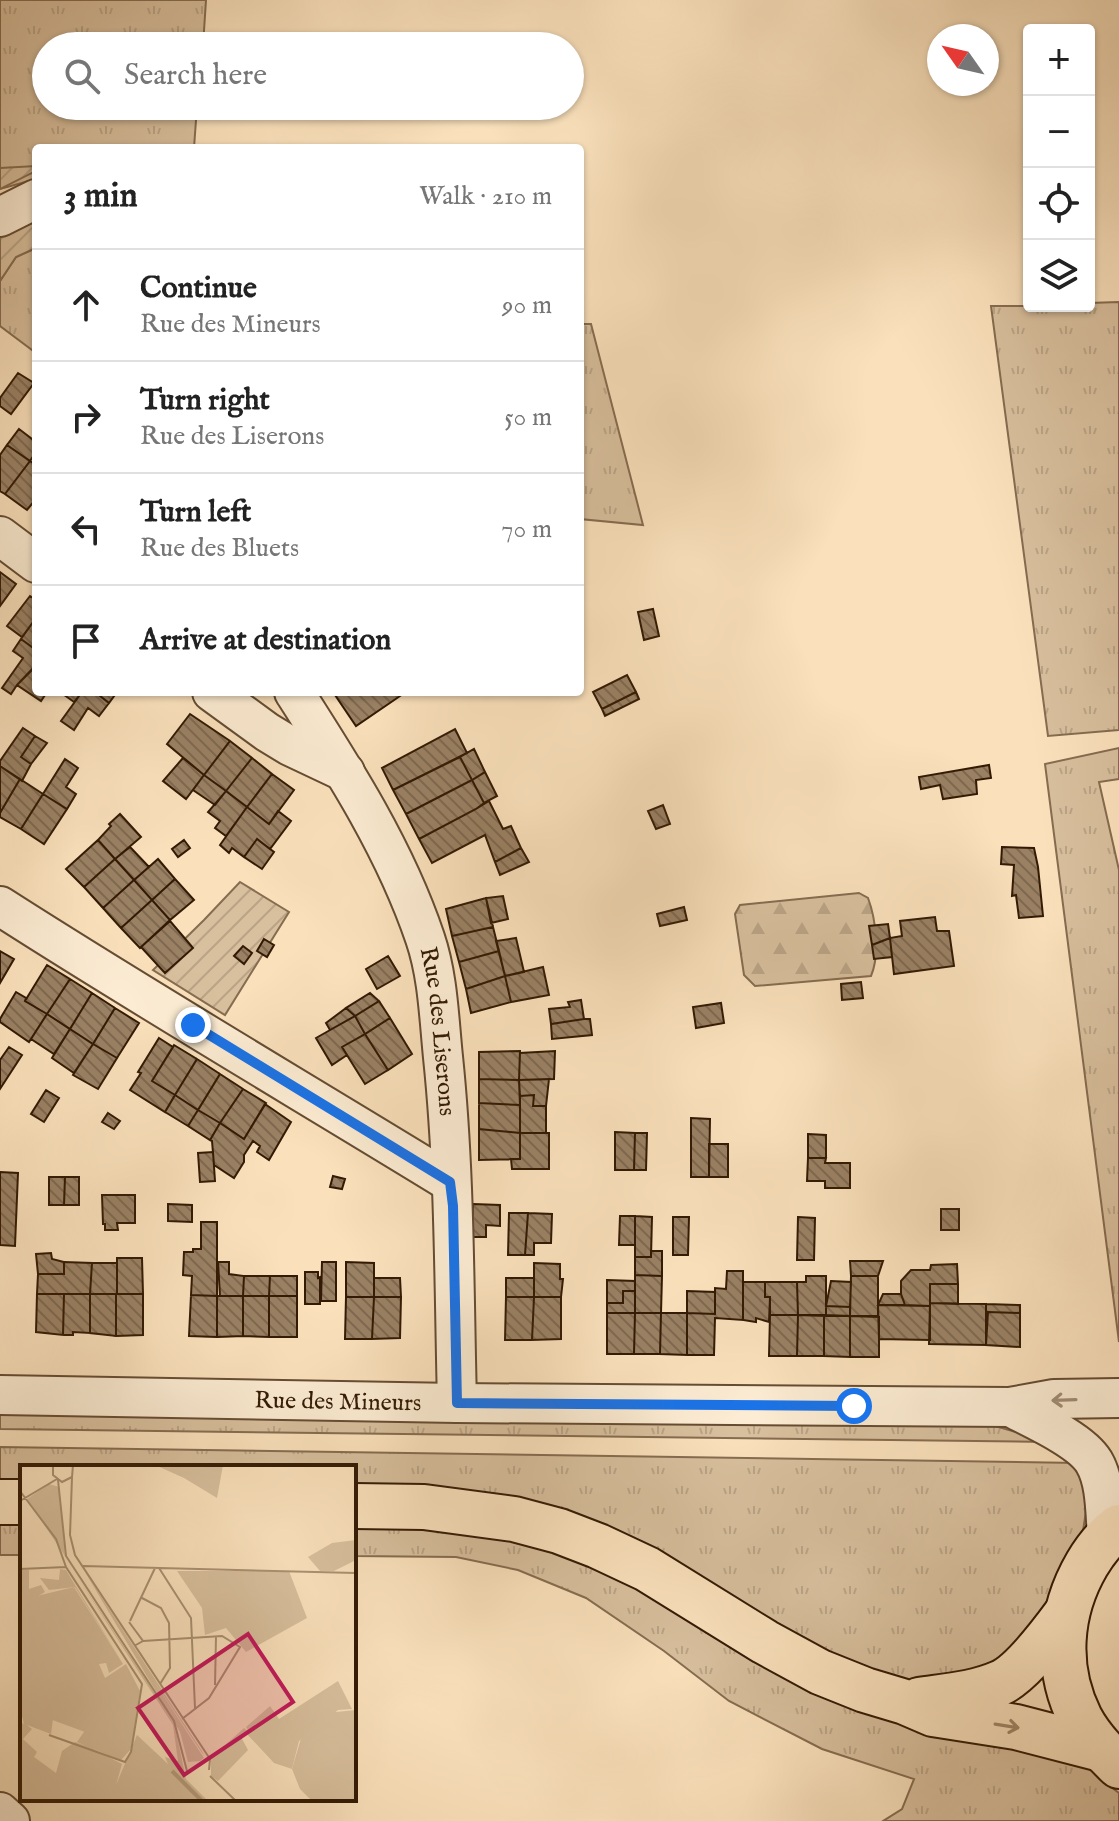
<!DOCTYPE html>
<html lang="en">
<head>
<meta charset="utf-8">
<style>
	:root { --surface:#fff; --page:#f2f2f2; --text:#222; --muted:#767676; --line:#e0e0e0 }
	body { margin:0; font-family:"IM FELL English",serif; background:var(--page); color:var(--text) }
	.controls { position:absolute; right:24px; top:24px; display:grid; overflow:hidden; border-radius:8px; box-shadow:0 2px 6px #0004 }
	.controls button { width:72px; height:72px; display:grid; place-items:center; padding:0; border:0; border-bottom:2px solid var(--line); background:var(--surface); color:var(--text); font:40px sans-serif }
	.compass { position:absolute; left:927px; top:24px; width:72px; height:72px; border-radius:50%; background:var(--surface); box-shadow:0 2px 6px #0004; rotate:304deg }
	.stop { position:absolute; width:24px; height:24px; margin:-18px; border:6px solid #1a73e8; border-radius:50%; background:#fff }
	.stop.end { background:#1a73e8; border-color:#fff; box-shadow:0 2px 8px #0008 }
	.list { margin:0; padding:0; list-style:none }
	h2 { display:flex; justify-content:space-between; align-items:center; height:104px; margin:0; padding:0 32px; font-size:34px }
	h2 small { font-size:26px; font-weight:400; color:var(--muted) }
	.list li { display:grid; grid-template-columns:52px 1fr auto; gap:24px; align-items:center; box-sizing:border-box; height:112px; padding:0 32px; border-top:2px solid var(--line) }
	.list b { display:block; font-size:30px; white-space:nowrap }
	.list p { margin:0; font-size:26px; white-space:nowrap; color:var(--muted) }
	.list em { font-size:26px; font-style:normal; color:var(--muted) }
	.icon { flex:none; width:44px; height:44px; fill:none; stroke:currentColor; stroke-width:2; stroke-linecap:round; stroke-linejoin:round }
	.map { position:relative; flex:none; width:1119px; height:1821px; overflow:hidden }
	.search { position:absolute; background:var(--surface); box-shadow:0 2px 6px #0004; left:32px; top:32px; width:552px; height:88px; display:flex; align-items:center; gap:20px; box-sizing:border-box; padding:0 28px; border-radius:44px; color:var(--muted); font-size:30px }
	.panel { position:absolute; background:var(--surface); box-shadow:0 2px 6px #0004; left:32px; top:144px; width:552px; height:552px; border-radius:8px }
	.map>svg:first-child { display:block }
</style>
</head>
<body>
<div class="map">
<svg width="1119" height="1821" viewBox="0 0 1119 1821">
	<defs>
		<pattern id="grass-tufts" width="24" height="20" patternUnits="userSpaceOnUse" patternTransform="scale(2)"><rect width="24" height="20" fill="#d8bf9d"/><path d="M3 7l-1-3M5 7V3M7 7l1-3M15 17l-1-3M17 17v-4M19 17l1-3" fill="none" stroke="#baa486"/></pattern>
		<pattern id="forest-firs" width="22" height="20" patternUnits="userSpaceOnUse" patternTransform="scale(2)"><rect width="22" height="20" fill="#d8bf9d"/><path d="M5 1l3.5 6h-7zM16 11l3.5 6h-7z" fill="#baa486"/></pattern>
		<pattern id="garden-furrows" width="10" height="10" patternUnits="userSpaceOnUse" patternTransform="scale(2)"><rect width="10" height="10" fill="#d8bf9d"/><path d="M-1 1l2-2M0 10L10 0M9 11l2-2" fill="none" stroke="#baa486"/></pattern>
		<pattern id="building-back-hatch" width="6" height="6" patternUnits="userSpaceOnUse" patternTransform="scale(2)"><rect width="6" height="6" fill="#9a8164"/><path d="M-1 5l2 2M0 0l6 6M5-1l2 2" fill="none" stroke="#7e6950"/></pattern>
	</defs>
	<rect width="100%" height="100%" fill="#fae1bc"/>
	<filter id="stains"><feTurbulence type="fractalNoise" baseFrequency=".0025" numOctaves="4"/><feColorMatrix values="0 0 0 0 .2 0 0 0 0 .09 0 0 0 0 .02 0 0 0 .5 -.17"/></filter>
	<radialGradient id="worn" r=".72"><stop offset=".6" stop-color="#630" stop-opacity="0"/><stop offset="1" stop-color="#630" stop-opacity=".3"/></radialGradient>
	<path fill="url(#grass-tufts)" stroke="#866c50" stroke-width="2" d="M 0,0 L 206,0 L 203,46 L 46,46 L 46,106 L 197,106 L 194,148 L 36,148 L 36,179 L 0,189 Z
		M 36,248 L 36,353 L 0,326 L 0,281 L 16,257 Z
		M 1119,302 L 1119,730 L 1048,736 L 991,306 L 1089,306 L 1089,303 Z
		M 580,324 L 591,324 L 643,525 L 580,519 Z
		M 1119,748 L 1119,779 L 1099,782 L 1119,870 L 1119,1342 L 1045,764 Z
		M 0,1409 L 985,1423 L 1049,1442 L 0,1429 Z
		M 0,1447 L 1079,1463 L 1089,1492 L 1083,1531 L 1063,1564 L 1043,1612 L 1002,1666 L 918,1685 L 829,1659 L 658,1555 L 354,1488 L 354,1467 L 22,1467 L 22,1483 L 0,1483 Z
		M 0,1517 L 22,1517 L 22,1555 L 0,1555 Z
		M 354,1520 L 464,1524 L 635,1578 L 1074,1751 L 1103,1781 L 1119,1793 L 1119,1821 L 883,1821 L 902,1809 L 914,1779 L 822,1749 L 729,1701 L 664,1651 L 586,1598 L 518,1570 L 456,1557 L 354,1556 Z"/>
	<path fill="url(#forest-firs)" stroke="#866c50" stroke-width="2" d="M 859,893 L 868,898 C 876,919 880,955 871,976 L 755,986 L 744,975 L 735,914 L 740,905 Z"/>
	<path fill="url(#garden-furrows)" stroke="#866c50" stroke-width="2" d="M 36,166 L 36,171 L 0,189 L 0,168 Z
		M 36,221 L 36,248 L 16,257 L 0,281 L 0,236 Z
		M 240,882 L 289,912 L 225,1015 L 153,970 L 204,920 Z"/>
	<path fill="url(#building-back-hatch)" stroke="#331a04" stroke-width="2" d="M 18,373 L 34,383 L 11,414 L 0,406 L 0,398 Z
		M 19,429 L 36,442 L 36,452 L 30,461 L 7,445 Z
		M 7,445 L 30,461 L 5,494 L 0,491 L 0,455 Z
		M 30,461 L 36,465 L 36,499 L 27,510 L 5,494 Z
		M 0,572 L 16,584 L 0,606 Z
		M 30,596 L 36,600 L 36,618 L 22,637 L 7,626 Z
		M 653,609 L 659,636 L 644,640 L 638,612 Z
		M 36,618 L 36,650 L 21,639 Z
		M 21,639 L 36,650 L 36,665 L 17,685 L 11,694 L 2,688 L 23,658 L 13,651 Z
		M 33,669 L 36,671 L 36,692 L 47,692 L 41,701 L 17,685 Z
		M 627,675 L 636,692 L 602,709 L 593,692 Z
		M 60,692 L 82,692 L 74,702 Z
		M 82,692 L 95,692 L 109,703 L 99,716 L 88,708 L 74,730 L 61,721 Z
		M 95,692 L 117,692 L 109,703 Z
		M 333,692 L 402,692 L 403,694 L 356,726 Z
		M 636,692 L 639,699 L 605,716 L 602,709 Z
		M 190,714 L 230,741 L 204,775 L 167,744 Z
		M 23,728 L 35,736 L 21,757 L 31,764 L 22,781 L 0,766 L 0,761 Z
		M 455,729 L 467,753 L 393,790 L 382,768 Z
		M 35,736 L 47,743 L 31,764 L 21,757 Z
		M 230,741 L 252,758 L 226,791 L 204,775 Z
		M 474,749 L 485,772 L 472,780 L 460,757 Z
		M 460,757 L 472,780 L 406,814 L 393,790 Z
		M 183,758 L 204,775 L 186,799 L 163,781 Z
		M 252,758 L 272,774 L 247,807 L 226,791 Z
		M 65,759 L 78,768 L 66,787 L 76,794 L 67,809 L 43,794 Z
		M 989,765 L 991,778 L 976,780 L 977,794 L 943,799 L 940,785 L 921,789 L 919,777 Z
		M 0,766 L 20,779 L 0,813 Z
		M 485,772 L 497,796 L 484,803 L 472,780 Z
		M 272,774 L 294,790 L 269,824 L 247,807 Z
		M 204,775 L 226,791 L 215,805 L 193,790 Z
		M 20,779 L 43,794 L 21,829 L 0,817 L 0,813 Z
		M 472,780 L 484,803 L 476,809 L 419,839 L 406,814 Z
		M 226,791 L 247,807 L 226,836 L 215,828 L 220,821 L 208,812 Z
		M 43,794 L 67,809 L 44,844 L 21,829 Z
		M 489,801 L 503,829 L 511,826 L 521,848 L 495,862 L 485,835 L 432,863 L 419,839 L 476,809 Z
		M 663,805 L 670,824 L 656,829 L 648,811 Z
		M 247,807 L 269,824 L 278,811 L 291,821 L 270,849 L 257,839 L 244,857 L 232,848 L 229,853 L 220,845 Z
		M 120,814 L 141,837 L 115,859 L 98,840 L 111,826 L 109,824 Z
		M 257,839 L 274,852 L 262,869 L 244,857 Z
		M 98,840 L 115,859 L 84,887 L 66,869 Z
		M 184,840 L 190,848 L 178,857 L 172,849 Z
		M 130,847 L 149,867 L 134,880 L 115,859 Z
		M 1002,847 L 1034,848 L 1038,867 L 1043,916 L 1019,918 L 1016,895 L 1012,896 L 1014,865 L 1001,864 Z
		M 521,848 L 529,862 L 500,875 L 495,862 Z
		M 115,859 L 134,880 L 103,908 L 84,887 Z
		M 158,859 L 175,879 L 152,900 L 134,880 Z
		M 175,879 L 194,900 L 170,920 L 152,900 Z
		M 134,880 L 152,900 L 121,928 L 103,908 Z
		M 503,896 L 508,919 L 491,923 L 486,898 Z
		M 486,898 L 493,927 L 452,936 L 446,909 Z
		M 152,900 L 170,920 L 140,948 L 121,928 Z
		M 684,907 L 687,920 L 660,926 L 657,914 Z
		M 935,917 L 937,931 L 949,931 L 954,966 L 894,974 L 890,938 L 902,936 L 900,921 Z
		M 170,921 L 193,948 L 165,973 L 141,947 Z
		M 888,924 L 890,938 L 872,945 L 869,926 Z
		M 493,927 L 499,951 L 459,962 L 452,936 Z
		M 516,938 L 524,972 L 505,976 L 496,941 Z
		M 890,938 L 892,957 L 874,959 L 872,945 Z
		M 264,939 L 274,945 L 267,957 L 257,951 Z
		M 243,946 L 252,953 L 244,964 L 234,956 Z
		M 0,951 L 14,959 L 0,983 Z
		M 499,951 L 505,976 L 466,989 L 459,962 Z
		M 388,956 L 400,976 L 377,989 L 366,969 Z
		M 47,965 L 70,979 L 47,1014 L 25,1001 Z
		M 543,967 L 549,995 L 511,1002 L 505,976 Z
		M 505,976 L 511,1002 L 471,1013 L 466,989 Z
		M 70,979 L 92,993 L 70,1029 L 47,1014 Z
		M 861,982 L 863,998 L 842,1000 L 841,984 Z
		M 16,992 L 26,998 L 25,1001 L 47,1014 L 29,1042 L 0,1022 L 0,1019 Z
		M 92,993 L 115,1008 L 93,1044 L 70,1029 Z
		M 370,993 L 379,1001 L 355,1016 L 346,1008 Z
		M 581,1000 L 584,1019 L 551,1024 L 549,1009 L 570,1007 L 568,1002 Z
		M 379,1001 L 390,1018 L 365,1034 L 355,1016 Z
		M 721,1003 L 724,1023 L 696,1028 L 693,1007 Z
		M 115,1008 L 139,1023 L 117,1058 L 93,1044 Z
		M 346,1008 L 355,1016 L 330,1030 L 326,1023 Z
		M 47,1014 L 70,1029 L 54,1054 L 31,1039 Z
		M 355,1016 L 365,1034 L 342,1047 L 347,1055 L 332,1065 L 316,1038 Z
		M 390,1018 L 412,1054 L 388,1070 L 365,1034 Z
		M 584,1019 L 590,1019 L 592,1035 L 552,1039 L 551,1024 Z
		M 70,1029 L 93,1044 L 74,1073 L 52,1058 Z
		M 365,1034 L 388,1070 L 365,1084 L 342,1047 Z
		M 159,1038 L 173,1047 L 152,1081 L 175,1095 L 165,1112 L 130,1090 L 141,1073 L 138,1072 Z
		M 93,1044 L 117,1058 L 98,1089 L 73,1075 Z
		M 174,1045 L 197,1059 L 175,1095 L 152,1081 Z
		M 9,1047 L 22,1055 L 0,1089 L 0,1060 Z
		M 520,1051 L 519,1080 L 479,1079 L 479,1052 Z
		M 555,1051 L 554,1079 L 519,1080 L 520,1053 Z
		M 197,1059 L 220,1074 L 198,1110 L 175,1095 Z
		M 220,1074 L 243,1089 L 220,1123 L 198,1110 Z
		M 479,1079 L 519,1080 L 520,1105 L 479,1103 Z
		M 549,1079 L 546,1106 L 533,1106 L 534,1095 L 520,1096 L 519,1080 Z
		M 243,1089 L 266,1103 L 244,1139 L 220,1123 Z
		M 46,1090 L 59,1098 L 44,1122 L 31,1114 Z
		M 175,1095 L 198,1110 L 188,1126 L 165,1112 Z
		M 534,1095 L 533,1106 L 546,1106 L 546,1133 L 520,1133 L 520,1096 Z
		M 479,1103 L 520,1105 L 520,1133 L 479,1129 Z
		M 265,1104 L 291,1122 L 269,1160 L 257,1152 L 260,1146 L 253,1141 L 244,1155 L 244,1162 L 234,1178 L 214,1165 L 212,1141 L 210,1140 L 220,1123 L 244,1139 Z
		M 198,1110 L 220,1123 L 210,1140 L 188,1126 Z
		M 108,1113 L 120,1121 L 114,1129 L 102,1122 Z
		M 691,1118 L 710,1119 L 709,1177 L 691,1177 Z
		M 479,1129 L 520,1133 L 520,1159 L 479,1160 Z
		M 615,1132 L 635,1133 L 634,1170 L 615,1170 Z
		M 520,1133 L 549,1133 L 549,1169 L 512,1169 L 511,1159 L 520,1159 Z
		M 635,1133 L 647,1133 L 646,1170 L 634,1170 Z
		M 808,1134 L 826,1135 L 826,1158 L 808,1158 Z
		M 709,1144 L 728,1144 L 728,1177 L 709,1177 Z
		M 213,1152 L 215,1181 L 200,1182 L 198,1153 Z
		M 808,1158 L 826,1158 L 825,1163 L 850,1163 L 850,1188 L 825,1188 L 825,1181 L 807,1181 Z
		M 0,1172 L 18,1173 L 15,1246 L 0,1245 Z
		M 333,1176 L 345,1179 L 342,1189 L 330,1187 Z
		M 49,1177 L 65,1177 L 64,1205 L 49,1205 Z
		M 65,1177 L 79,1177 L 79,1205 L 64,1205 Z
		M 102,1195 L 135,1195 L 135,1223 L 117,1223 L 118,1230 L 105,1230 L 105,1224 L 103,1224 Z
		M 168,1204 L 192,1205 L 192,1222 L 168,1221 Z
		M 473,1204 L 500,1205 L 500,1226 L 486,1225 L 486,1237 L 472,1237 Z
		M 941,1209 L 959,1209 L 959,1230 L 941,1230 Z
		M 509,1213 L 528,1213 L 525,1255 L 508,1255 Z
		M 528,1213 L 552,1214 L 551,1243 L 534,1243 L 534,1255 L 525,1255 Z
		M 620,1216 L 635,1216 L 635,1245 L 619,1245 Z
		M 635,1216 L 652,1217 L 651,1257 L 635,1257 Z
		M 673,1217 L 689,1217 L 688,1255 L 673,1255 Z
		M 798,1217 L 815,1218 L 814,1260 L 797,1260 Z
		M 201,1222 L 217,1222 L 217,1296 L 191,1295 L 192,1276 L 183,1275 L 184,1252 L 193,1252 L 193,1249 L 201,1249 Z
		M 651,1251 L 662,1251 L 662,1276 L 635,1275 L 635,1257 L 651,1257 Z
		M 51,1253 L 52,1259 L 64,1262 L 64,1274 L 38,1274 L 36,1254 Z
		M 117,1258 L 142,1258 L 143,1294 L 117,1294 Z
		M 850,1261 L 883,1261 L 878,1276 L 851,1276 Z
		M 64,1262 L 92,1263 L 90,1294 L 37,1294 L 38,1274 L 64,1274 Z
		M 218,1262 L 229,1262 L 229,1274 L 244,1276 L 243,1296 L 220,1296 Z
		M 322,1262 L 336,1262 L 336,1301 L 321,1301 Z
		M 346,1262 L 374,1263 L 374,1297 L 346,1297 Z
		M 92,1263 L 117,1263 L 117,1294 L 90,1294 Z
		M 534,1263 L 560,1264 L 560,1279 L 563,1279 L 561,1297 L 534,1297 Z
		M 957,1264 L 958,1284 L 930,1284 L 930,1306 L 905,1305 L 901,1294 L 901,1281 L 911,1270 L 930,1270 L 931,1265 Z
		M 727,1271 L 743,1271 L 743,1320 L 715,1318 L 714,1355 L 687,1355 L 687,1313 L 715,1314 L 715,1288 L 726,1289 Z
		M 305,1272 L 318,1272 L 318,1278 L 320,1277 L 320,1304 L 305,1304 Z
		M 635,1275 L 662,1276 L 661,1313 L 635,1313 Z
		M 244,1276 L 270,1276 L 269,1296 L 243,1296 Z
		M 270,1276 L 297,1276 L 297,1296 L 269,1296 Z
		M 806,1276 L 826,1276 L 826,1316 L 798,1315 L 797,1282 L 806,1282 Z
		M 851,1276 L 878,1276 L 878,1316 L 850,1316 Z
		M 374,1278 L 400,1278 L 401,1297 L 374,1297 Z
		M 506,1278 L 534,1278 L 534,1297 L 506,1297 Z
		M 607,1280 L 635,1281 L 635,1291 L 623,1291 L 623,1303 L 607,1303 Z
		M 831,1281 L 851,1282 L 850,1307 L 826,1306 Z
		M 743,1282 L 765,1282 L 765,1297 L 770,1297 L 769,1322 L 756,1318 L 756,1322 L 743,1320 Z
		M 765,1282 L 797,1282 L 798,1315 L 770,1315 L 770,1297 L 765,1297 Z
		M 930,1284 L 958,1284 L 958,1304 L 930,1303 Z
		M 623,1291 L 635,1291 L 635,1313 L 607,1313 L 607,1303 L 623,1303 Z
		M 687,1291 L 715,1292 L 715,1314 L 687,1313 Z
		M 37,1294 L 64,1294 L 63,1335 L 36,1332 Z
		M 64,1294 L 90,1294 L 90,1333 L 73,1332 L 73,1335 L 63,1335 Z
		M 90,1294 L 116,1294 L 116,1336 L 90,1333 Z
		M 116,1294 L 143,1294 L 143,1335 L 116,1336 Z
		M 883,1294 L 901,1294 L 905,1305 L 878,1305 Z
		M 191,1295 L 217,1296 L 217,1337 L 189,1336 Z
		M 217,1296 L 243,1296 L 243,1336 L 217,1337 Z
		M 243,1296 L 269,1296 L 269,1337 L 243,1336 Z
		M 269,1296 L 297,1296 L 297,1337 L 269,1337 Z
		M 346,1297 L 374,1297 L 372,1339 L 345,1339 Z
		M 374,1297 L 401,1297 L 400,1338 L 372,1339 Z
		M 506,1297 L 534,1297 L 532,1340 L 505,1340 Z
		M 534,1297 L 561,1297 L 561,1339 L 532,1340 Z
		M 930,1303 L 986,1304 L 986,1345 L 929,1344 Z
		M 986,1304 L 1020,1305 L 1020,1313 L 988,1312 L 986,1345 Z
		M 878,1305 L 930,1306 L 930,1340 L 879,1339 Z
		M 826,1306 L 850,1307 L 850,1316 L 826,1316 Z
		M 988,1312 L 1020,1313 L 1020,1347 L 986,1345 Z
		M 607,1313 L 635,1313 L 634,1354 L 607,1354 Z
		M 635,1313 L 661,1313 L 660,1354 L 634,1354 Z
		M 661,1313 L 687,1313 L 687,1355 L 660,1354 Z
		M 770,1315 L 798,1315 L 797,1356 L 769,1356 Z
		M 798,1315 L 824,1315 L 824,1356 L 797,1356 Z
		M 824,1315 L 850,1316 L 850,1357 L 824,1356 Z
		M 850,1316 L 879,1317 L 879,1357 L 850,1357 Z"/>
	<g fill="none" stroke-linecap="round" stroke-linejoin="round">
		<defs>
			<g id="minor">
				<path d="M 0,217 L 36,199"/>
				<path d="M 0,536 L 36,563"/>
				<path d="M 212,692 L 267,732 L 290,746 L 345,772"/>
				<path id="s1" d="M 294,692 C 344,770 395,849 425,938 C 438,976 439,1018 443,1057 C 455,1172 454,1288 457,1403"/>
				<path d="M 0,906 C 148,1001 300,1090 450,1182"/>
				<path id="s2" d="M 0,1395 L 457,1403 L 1010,1407 L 1054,1399 L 1119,1398"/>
				<path d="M 1010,1407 C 1033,1419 1081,1440 1094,1462 C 1106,1482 1105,1513 1107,1536"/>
				<path d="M 0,1812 L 10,1821"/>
			</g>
			<path id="major" d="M 1119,1527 C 1105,1537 1096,1549 1087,1564 C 1059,1612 1055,1668 1080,1718 C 1090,1737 1104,1752 1119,1766"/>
			<path id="highway" d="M 0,1502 L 22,1502
				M 354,1506 L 424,1507 L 514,1519 L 559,1531 L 598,1546 L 647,1569 L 765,1642 L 820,1672 L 865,1690 L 905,1702 L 933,1714 L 1016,1727 L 1101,1749
				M 919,1700 C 946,1696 975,1694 1000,1683 C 1021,1674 1052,1633 1066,1614"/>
		</defs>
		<use href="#minor" stroke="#654c32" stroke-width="42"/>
		<use href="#major" stroke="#331a04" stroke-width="48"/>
		<use href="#highway" stroke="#331a04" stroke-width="48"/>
		<use href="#minor" stroke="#fcecd3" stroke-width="38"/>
		<use href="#major" stroke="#fae1bc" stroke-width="44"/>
		<use href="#highway" stroke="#fae1bc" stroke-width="44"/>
	</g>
	<defs><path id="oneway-shaft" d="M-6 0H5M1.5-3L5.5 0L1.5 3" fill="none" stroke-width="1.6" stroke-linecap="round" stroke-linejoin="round" transform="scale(2)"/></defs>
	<use stroke="#a28e76" href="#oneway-shaft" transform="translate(1064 1400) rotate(178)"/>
	<use stroke="#a08769" href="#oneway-shaft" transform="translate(1007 1726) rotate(9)"/>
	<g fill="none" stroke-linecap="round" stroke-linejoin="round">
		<path stroke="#1a73e8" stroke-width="10" d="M 193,1025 L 450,1182 L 453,1206 L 457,1403 L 854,1406"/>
	</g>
	<g text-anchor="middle" stroke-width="8" stroke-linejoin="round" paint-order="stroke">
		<g font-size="24" fill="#331a04" stroke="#fcecd3">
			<text dy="8" stroke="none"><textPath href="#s1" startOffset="374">Rue des Liserons</textPath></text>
			<text dy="8" stroke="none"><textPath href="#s2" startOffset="338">Rue des Mineurs</textPath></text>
		</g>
	</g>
	<g transform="translate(20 1465)">
		<rect width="336" height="336" fill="#fae1bc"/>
		<path d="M 135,0 L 203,0 L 197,33 L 164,13 ZM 29,19 L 39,22 L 45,91 L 7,34 ZM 336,75 L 336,95 L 314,106 L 300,106 L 288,92 L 312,78 ZM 40,104 L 46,105 L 103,199 L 55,122 L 29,125 L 20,113 L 39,115 ZM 0,105 L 9,105 L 9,124 L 21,120 L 25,127 L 6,138 L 0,135 ZM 157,106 L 269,106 L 287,153 L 226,187 L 206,163 L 185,170 L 182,143 ZM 65,107 L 182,286 L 184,291 L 132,213 L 184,293 L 180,296 L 168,297 L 160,267 ZM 56,110 L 154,257 L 166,314 L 188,336 L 0,336 L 0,257 L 4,259 L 0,243 L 33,254 L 31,269 L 7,260 L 12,264 L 3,274 L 17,287 L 14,292 L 36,308 L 42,286 L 55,277 L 66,281 L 57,277 L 66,264 L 111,284 L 101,295 L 73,284 L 102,299 L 96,320 L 117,270 L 148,299 L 145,292 L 158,296 L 153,260 ZM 318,216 L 332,244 L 318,245 L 279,276 L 272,304 L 254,298 L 225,267 L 221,272 L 228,285 L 198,316 L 191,311 L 191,293 L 224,263 L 229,267 L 226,262 L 250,241 L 259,254 Z" fill="#d8bf9d"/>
		<path d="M 54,122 L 103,199 L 89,208 L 86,198 L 79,199 L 85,213 L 106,199 L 120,226 L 111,284 L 0,243 L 0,135 ZM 336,245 L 336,336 L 292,336 L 280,324 L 272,304 L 284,263 L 306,248 Z" fill="#d8bf9d"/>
		<path fill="none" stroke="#b69d7d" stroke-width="4" d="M 152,306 L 182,336"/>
		<path fill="none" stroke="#aa9172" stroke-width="2" d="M 33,0 L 33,10 L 42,17 L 52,12 L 53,0M 52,12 L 50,70 L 55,90 L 190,294 L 189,305M 38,15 L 46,91 L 154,256 L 167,306M 0,26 L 36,74 L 46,102 L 122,219 L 111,287 L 105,297 L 29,270M 0,36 L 37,14M 63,101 L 336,108M 139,103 L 171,153 L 175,243M 0,104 L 46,102M 122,133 L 141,143 L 149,158 L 150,203 L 140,219M 110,156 L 135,103M 109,157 L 123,176 L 114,181M 123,176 L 202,171 L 220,182 L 189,233 L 162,254M 195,220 L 196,171M 190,311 L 216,336"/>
		<path fill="#c2185b" fill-opacity="0.15" stroke="#c2185b" stroke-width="4" d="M 228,169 L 273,237 L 164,310 L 118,243 Z"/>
		<rect width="336" height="336" fill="none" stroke="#331a04" stroke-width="4"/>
	</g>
	<rect width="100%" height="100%" filter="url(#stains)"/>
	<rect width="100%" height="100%" fill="url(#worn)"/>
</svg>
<div class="controls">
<button>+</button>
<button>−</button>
<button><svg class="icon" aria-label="locate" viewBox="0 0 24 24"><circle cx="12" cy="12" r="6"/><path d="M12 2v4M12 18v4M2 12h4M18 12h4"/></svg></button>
<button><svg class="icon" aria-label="layers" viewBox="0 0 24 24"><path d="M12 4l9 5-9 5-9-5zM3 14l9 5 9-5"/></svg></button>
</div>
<svg class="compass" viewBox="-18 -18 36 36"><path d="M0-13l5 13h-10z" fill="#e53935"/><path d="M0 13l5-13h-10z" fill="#767676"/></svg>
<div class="stop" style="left:854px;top:1406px"></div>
<div class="stop end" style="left:193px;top:1025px"></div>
<div class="search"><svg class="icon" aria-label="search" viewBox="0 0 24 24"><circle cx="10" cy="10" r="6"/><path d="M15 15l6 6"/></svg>Search here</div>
<section class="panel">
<h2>3 min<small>Walk · 210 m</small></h2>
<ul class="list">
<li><svg class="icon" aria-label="ahead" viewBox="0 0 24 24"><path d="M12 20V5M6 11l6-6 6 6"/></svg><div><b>Continue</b><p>Rue des Mineurs</p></div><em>90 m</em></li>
<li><svg class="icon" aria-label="right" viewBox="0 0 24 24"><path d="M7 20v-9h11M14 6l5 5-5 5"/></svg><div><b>Turn right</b><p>Rue des Liserons</p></div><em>50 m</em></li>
<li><svg class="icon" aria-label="left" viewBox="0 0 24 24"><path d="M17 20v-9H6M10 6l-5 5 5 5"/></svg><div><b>Turn left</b><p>Rue des Bluets</p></div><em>70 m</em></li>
<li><svg class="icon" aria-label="arrive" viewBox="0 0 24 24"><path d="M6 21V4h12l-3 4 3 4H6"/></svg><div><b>Arrive at destination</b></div></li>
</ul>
</section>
</div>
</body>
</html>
